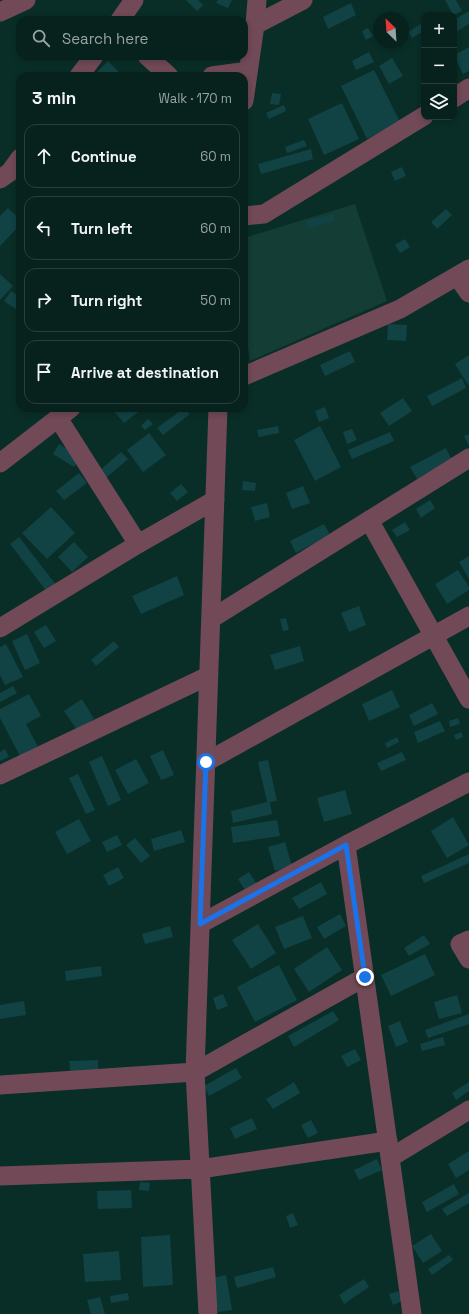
<!DOCTYPE html>
<html lang="en">
<head>
<meta charset="utf-8">
<style>
	:root { --surface:#07221d; --page:#152f2a; --text:#f1f3f6; --muted:#98a4a4; --line:#283f3b }
	body { margin:0; font-family:"Space Grotesk",sans-serif; background:var(--page); color:var(--text) }
	.controls { position:absolute; right:12px; top:12px; display:grid; overflow:hidden; border-radius:8px; box-shadow:0 2px 6px #0003 }
	.controls button { width:36px; height:36px; display:grid; place-items:center; padding:0; border:0; border-bottom:1px solid var(--line); background:var(--surface); color:var(--text); font:20px sans-serif }
	.compass { position:absolute; left:373px; top:12px; width:36px; height:36px; border-radius:50%; background:var(--surface); box-shadow:0 2px 6px #0003; rotate:335deg }
	.stop { position:absolute; width:12px; height:12px; margin:-9px; border:3px solid #1a73e8; border-radius:50%; background:#fff }
	.stop.end { background:#1a73e8; border-color:#fff; box-shadow:0 1px 4px #0008 }
	.list { margin:0; padding:0; list-style:none }
	h2 { display:flex; justify-content:space-between; align-items:center; height:52px; margin:0; padding:0 16px; font-size:17px }
	h2 small { font-size:13px; font-weight:400; color:var(--muted) }
	.list li { display:grid; grid-template-columns:26px 1fr auto; gap:12px; align-items:center; box-sizing:border-box; height:64px; margin:0 8px 8px; padding:0 8px; border:1px solid var(--line); border-radius:12px }
	.list b { display:block; font-size:15px; white-space:nowrap }
	.list em { font-size:13px; font-style:normal; color:var(--muted) }
	.icon { flex:none; width:22px; height:22px; fill:none; stroke:currentColor; stroke-width:2; stroke-linecap:round; stroke-linejoin:round }
	.map { position:relative; flex:none; width:469px; height:1314px; overflow:hidden }
	.search { position:absolute; background:var(--surface); box-shadow:0 2px 6px #0003; left:16px; top:16px; width:232px; height:44px; display:flex; align-items:center; gap:10px; box-sizing:border-box; padding:0 14px; border-radius:12px; color:var(--muted); font-size:15px }
	.panel { position:absolute; background:var(--surface); box-shadow:0 2px 6px #0003; left:16px; top:72px; width:232px; height:340px; border-radius:12px }
	.map>svg:first-child { display:block }
</style>
</head>
<body>
<div class="map">
<svg width="469" height="1314" viewBox="0 0 469 1314">
	<rect width="100%" height="100%" fill="#092e27"/>
	<path fill="#143d35" d="M 355,204 L 387,301 L 250,361 L 244,320 L 244,238 Z"/>
	<path fill="#114244" d="M 186,0 L 198,0 L 203,5 L 197,11 Z
		M 218,0 L 232,0 L 228,8 L 216,3 Z
		M 445,0 L 456,0 L 462,11 L 453,15 Z
		M 351,3 L 356,15 L 328,29 L 323,17 Z
		M 469,11 L 469,24 L 454,33 L 454,20 Z
		M 424,22 L 424,31 L 412,38 L 408,32 Z
		M 368,28 L 373,36 L 366,40 L 362,31 Z
		M 469,47 L 469,71 L 463,74 L 454,55 Z
		M 369,52 L 374,62 L 356,70 L 352,61 Z
		M 392,58 L 403,76 L 389,84 L 379,66 Z
		M 108,61 L 120,73 L 117,76 L 93,76 Z
		M 374,70 L 400,122 L 367,139 L 341,86 Z
		M 272,93 L 281,94 L 279,105 L 270,104 Z
		M 342,103 L 359,139 L 324,155 L 308,119 Z
		M 284,105 L 286,111 L 269,119 L 266,113 Z
		M 304,140 L 307,146 L 287,153 L 285,147 Z
		M 311,149 L 313,159 L 261,174 L 258,164 Z
		M 402,167 L 406,176 L 395,181 L 391,172 Z
		M 8,208 L 20,219 L 20,225 L 0,246 L 0,216 Z
		M 446,209 L 452,215 L 437,229 L 431,222 Z
		M 334,214 L 335,221 L 308,228 L 306,221 Z
		M 405,239 L 410,247 L 400,253 L 395,245 Z
		M 0,274 L 13,286 L 0,300 Z
		M 11,291 L 20,297 L 20,312 L 4,301 Z
		M 388,324 L 407,325 L 406,341 L 387,340 Z
		M 350,351 L 355,362 L 325,376 L 320,365 Z
		M 469,355 L 469,384 L 468,385 L 455,364 Z
		M 462,378 L 466,388 L 432,406 L 427,396 Z
		M 403,398 L 412,411 L 389,426 L 380,413 Z
		M 325,407 L 329,418 L 319,422 L 315,411 Z
		M 25,408 L 38,408 L 30,413 Z
		M 111,408 L 139,408 L 141,410 L 124,423 Z
		M 184,408 L 190,414 L 163,435 L 157,428 Z
		M 148,419 L 153,424 L 145,430 L 141,426 Z
		M 278,426 L 279,433 L 259,437 L 257,430 Z
		M 320,426 L 341,467 L 315,481 L 294,440 Z
		M 352,429 L 357,440 L 347,444 L 343,432 Z
		M 390,432 L 394,441 L 352,459 L 348,450 Z
		M 149,433 L 166,455 L 143,472 L 127,450 Z
		M 469,434 L 469,446 L 464,436 Z
		M 59,444 L 80,457 L 74,467 L 53,454 Z
		M 446,448 L 452,460 L 417,479 L 410,467 Z
		M 121,452 L 128,459 L 105,479 L 99,471 Z
		M 79,473 L 87,483 L 64,500 L 56,491 Z
		M 243,481 L 256,483 L 255,491 L 242,490 Z
		M 181,484 L 188,492 L 177,501 L 170,493 Z
		M 303,486 L 310,503 L 292,509 L 286,493 Z
		M 430,500 L 435,508 L 421,518 L 416,509 Z
		M 267,503 L 270,517 L 255,521 L 251,507 Z
		M 51,507 L 75,533 L 47,559 L 22,533 Z
		M 405,522 L 410,530 L 397,537 L 392,530 Z
		M 324,524 L 330,535 L 296,553 L 290,541 Z
		M 19,537 L 57,586 L 48,593 L 10,544 Z
		M 74,542 L 88,557 L 72,572 L 58,557 Z
		M 469,556 L 469,579 L 459,562 Z
		M 458,570 L 469,587 L 469,590 L 447,604 L 435,584 Z
		M 177,576 L 184,595 L 141,614 L 132,596 Z
		M 359,606 L 366,625 L 349,632 L 341,613 Z
		M 286,618 L 289,630 L 283,631 L 280,619 Z
		M 46,625 L 56,641 L 44,648 L 34,632 Z
		M 27,634 L 40,663 L 25,670 L 12,641 Z
		M 114,641 L 119,647 L 96,666 L 91,660 Z
		M 6,644 L 23,677 L 5,685 L 0,675 L 0,647 Z
		M 300,646 L 304,661 L 275,670 L 270,655 Z
		M 13,686 L 17,693 L 0,702 L 0,693 Z
		M 392,690 L 400,707 L 369,721 L 362,704 Z
		M 29,694 L 41,716 L 26,724 L 38,747 L 20,756 L 0,718 L 0,709 Z
		M 82,699 L 94,719 L 77,730 L 64,711 Z
		M 432,703 L 438,714 L 414,726 L 409,715 Z
		M 458,718 L 460,724 L 450,727 L 449,721 Z
		M 440,721 L 445,731 L 418,743 L 414,732 Z
		M 461,732 L 463,737 L 456,740 L 454,735 Z
		M 397,737 L 399,742 L 387,748 L 385,743 Z
		M 5,749 L 9,757 L 0,761 L 0,752 Z
		M 163,750 L 174,775 L 161,780 L 150,756 Z
		M 402,752 L 406,760 L 381,771 L 377,763 Z
		M 102,756 L 121,800 L 108,806 L 89,762 Z
		M 136,759 L 149,783 L 128,794 L 115,770 Z
		M 268,760 L 277,801 L 270,802 L 272,814 L 233,823 L 231,811 L 267,802 L 258,762 Z
		M 78,774 L 95,810 L 86,814 L 69,778 Z
		M 345,790 L 352,814 L 324,822 L 317,798 Z
		M 453,817 L 469,845 L 447,858 L 431,831 Z
		M 79,819 L 91,841 L 67,854 L 55,832 Z
		M 277,820 L 280,836 L 233,843 L 231,827 Z
		M 181,830 L 185,842 L 154,851 L 151,839 Z
		M 117,835 L 122,845 L 107,852 L 102,842 Z
		M 135,838 L 150,856 L 141,863 L 126,845 Z
		M 285,842 L 292,866 L 275,871 L 268,847 Z
		M 469,854 L 469,863 L 424,883 L 421,876 Z
		M 118,867 L 124,878 L 109,886 L 103,875 Z
		M 249,872 L 258,886 L 247,893 L 238,879 Z
		M 321,882 L 327,894 L 299,909 L 292,898 Z
		M 340,914 L 346,926 L 324,939 L 317,927 Z
		M 303,916 L 312,938 L 284,949 L 275,927 Z
		M 258,924 L 276,953 L 251,969 L 232,940 Z
		M 170,926 L 173,937 L 145,944 L 142,934 Z
		M 424,935 L 430,944 L 409,956 L 404,948 Z
		M 327,947 L 342,970 L 309,992 L 294,969 Z
		M 425,954 L 435,975 L 391,996 L 381,975 Z
		M 279,965 L 297,1000 L 255,1022 L 237,987 Z
		M 101,966 L 102,976 L 66,981 L 65,971 Z
		M 223,994 L 228,1006 L 217,1010 L 213,998 Z
		M 457,995 L 462,1013 L 439,1019 L 434,1002 Z
		M 24,1001 L 26,1015 L 0,1019 L 0,1005 Z
		M 333,1011 L 339,1020 L 294,1047 L 288,1036 Z
		M 469,1014 L 469,1024 L 428,1038 L 425,1030 Z
		M 400,1021 L 408,1042 L 396,1047 L 388,1026 Z
		M 443,1037 L 445,1045 L 422,1051 L 420,1044 Z
		M 355,1049 L 361,1060 L 347,1067 L 341,1056 Z
		M 98,1060 L 98,1070 L 70,1071 L 69,1061 Z
		M 236,1068 L 242,1078 L 209,1096 L 204,1086 Z
		M 294,1082 L 300,1093 L 273,1109 L 266,1099 Z
		M 469,1082 L 469,1091 L 456,1100 L 452,1093 Z
		M 252,1118 L 257,1129 L 235,1139 L 230,1128 Z
		M 311,1120 L 318,1133 L 308,1138 L 301,1125 Z
		M 469,1151 L 469,1170 L 456,1178 L 448,1164 Z
		M 377,1159 L 382,1170 L 359,1180 L 354,1170 Z
		M 140,1182 L 150,1183 L 149,1191 L 139,1190 Z
		M 454,1184 L 459,1194 L 427,1212 L 422,1202 Z
		M 131,1190 L 132,1208 L 98,1209 L 97,1191 Z
		M 469,1193 L 469,1203 L 447,1216 L 442,1209 Z
		M 293,1213 L 298,1225 L 290,1228 L 286,1216 Z
		M 431,1234 L 442,1251 L 423,1263 L 412,1246 Z
		M 170,1235 L 173,1285 L 143,1287 L 141,1237 Z
		M 119,1251 L 121,1280 L 85,1282 L 83,1254 Z
		M 449,1255 L 453,1260 L 432,1275 L 428,1269 Z
		M 273,1267 L 276,1277 L 237,1288 L 234,1277 Z
		M 226,1275 L 232,1310 L 218,1312 L 212,1278 Z
		M 364,1279 L 369,1287 L 344,1304 L 339,1295 Z
		M 398,1291 L 402,1301 L 393,1305 L 389,1294 Z
		M 128,1293 L 129,1300 L 111,1303 L 110,1296 Z
		M 100,1297 L 105,1314 L 91,1314 L 87,1300 Z"/>
	<g fill="none" stroke-linecap="round" stroke-linejoin="round">
		<path stroke="#714957" stroke-width="19" d="M 0,12 L 26,0
			M 120,20 L 134,0
			M 255,25 L 303,0
			M 147,56 L 169,76
			M 79,76 L 94,56
			M 212,76 L 248,71
			M 454,98 L 469,88
			M 244,101 L 255,25 L 257,0
			M 0,179 L 10,172 L 20,158
			M 244,216 L 264,214 L 424,116
			M 457,276 L 469,293
			M 244,376 L 400,309 L 469,269
			M 58,418 L 138,544
			M 0,463 L 71,408
			M 369,520 L 469,699
			M 211,619 L 469,458
			M 0,628 L 138,544 L 215,500
			M 206,762 L 469,616
			M 0,775 L 208,676
			M 346,845 L 412,1314
			M 200,924 L 346,845 L 469,782
			M 469,940 L 460,944 L 469,959
			M 0,1085 L 195,1072 L 365,977
			M 390,1158 L 469,1110
			M 0,1176 L 200,1169 L 388,1141
			M 208,1314 L 195,1072 L 218,408"/>
	</g>
	<g fill="none" stroke-linecap="round" stroke-linejoin="round">
		<path stroke="#1a73e8" stroke-width="5" d="M 206,762 L 200,924 L 346,845 L 365,977"/>
	</g>
</svg>
<div class="controls">
<button>+</button>
<button>−</button>
<button><svg class="icon" aria-label="layers" viewBox="0 0 24 24"><path d="M12 4l9 5-9 5-9-5zM3 14l9 5 9-5"/></svg></button>
</div>
<svg class="compass" viewBox="-18 -18 36 36"><path d="M0-13l5 13h-10z" fill="#e53935"/><path d="M0 13l5-13h-10z" fill="#98a4a4"/></svg>
<div class="stop" style="left:206px;top:762px"></div>
<div class="stop end" style="left:365px;top:977px"></div>
<div class="search"><svg class="icon" aria-label="search" viewBox="0 0 24 24"><circle cx="10" cy="10" r="6"/><path d="M15 15l6 6"/></svg>Search here</div>
<section class="panel">
<h2>3 min<small>Walk · 170 m</small></h2>
<ul class="list">
<li><svg class="icon" aria-label="ahead" viewBox="0 0 24 24"><path d="M12 20V5M6 11l6-6 6 6"/></svg><div><b>Continue</b></div><em>60 m</em></li>
<li><svg class="icon" aria-label="left" viewBox="0 0 24 24"><path d="M17 20v-9H6M10 6l-5 5 5 5"/></svg><div><b>Turn left</b></div><em>60 m</em></li>
<li><svg class="icon" aria-label="right" viewBox="0 0 24 24"><path d="M7 20v-9h11M14 6l5 5-5 5"/></svg><div><b>Turn right</b></div><em>50 m</em></li>
<li><svg class="icon" aria-label="arrive" viewBox="0 0 24 24"><path d="M6 21V4h12l-3 4 3 4H6"/></svg><div><b>Arrive at destination</b></div></li>
</ul>
</section>
</div>
</body>
</html>
